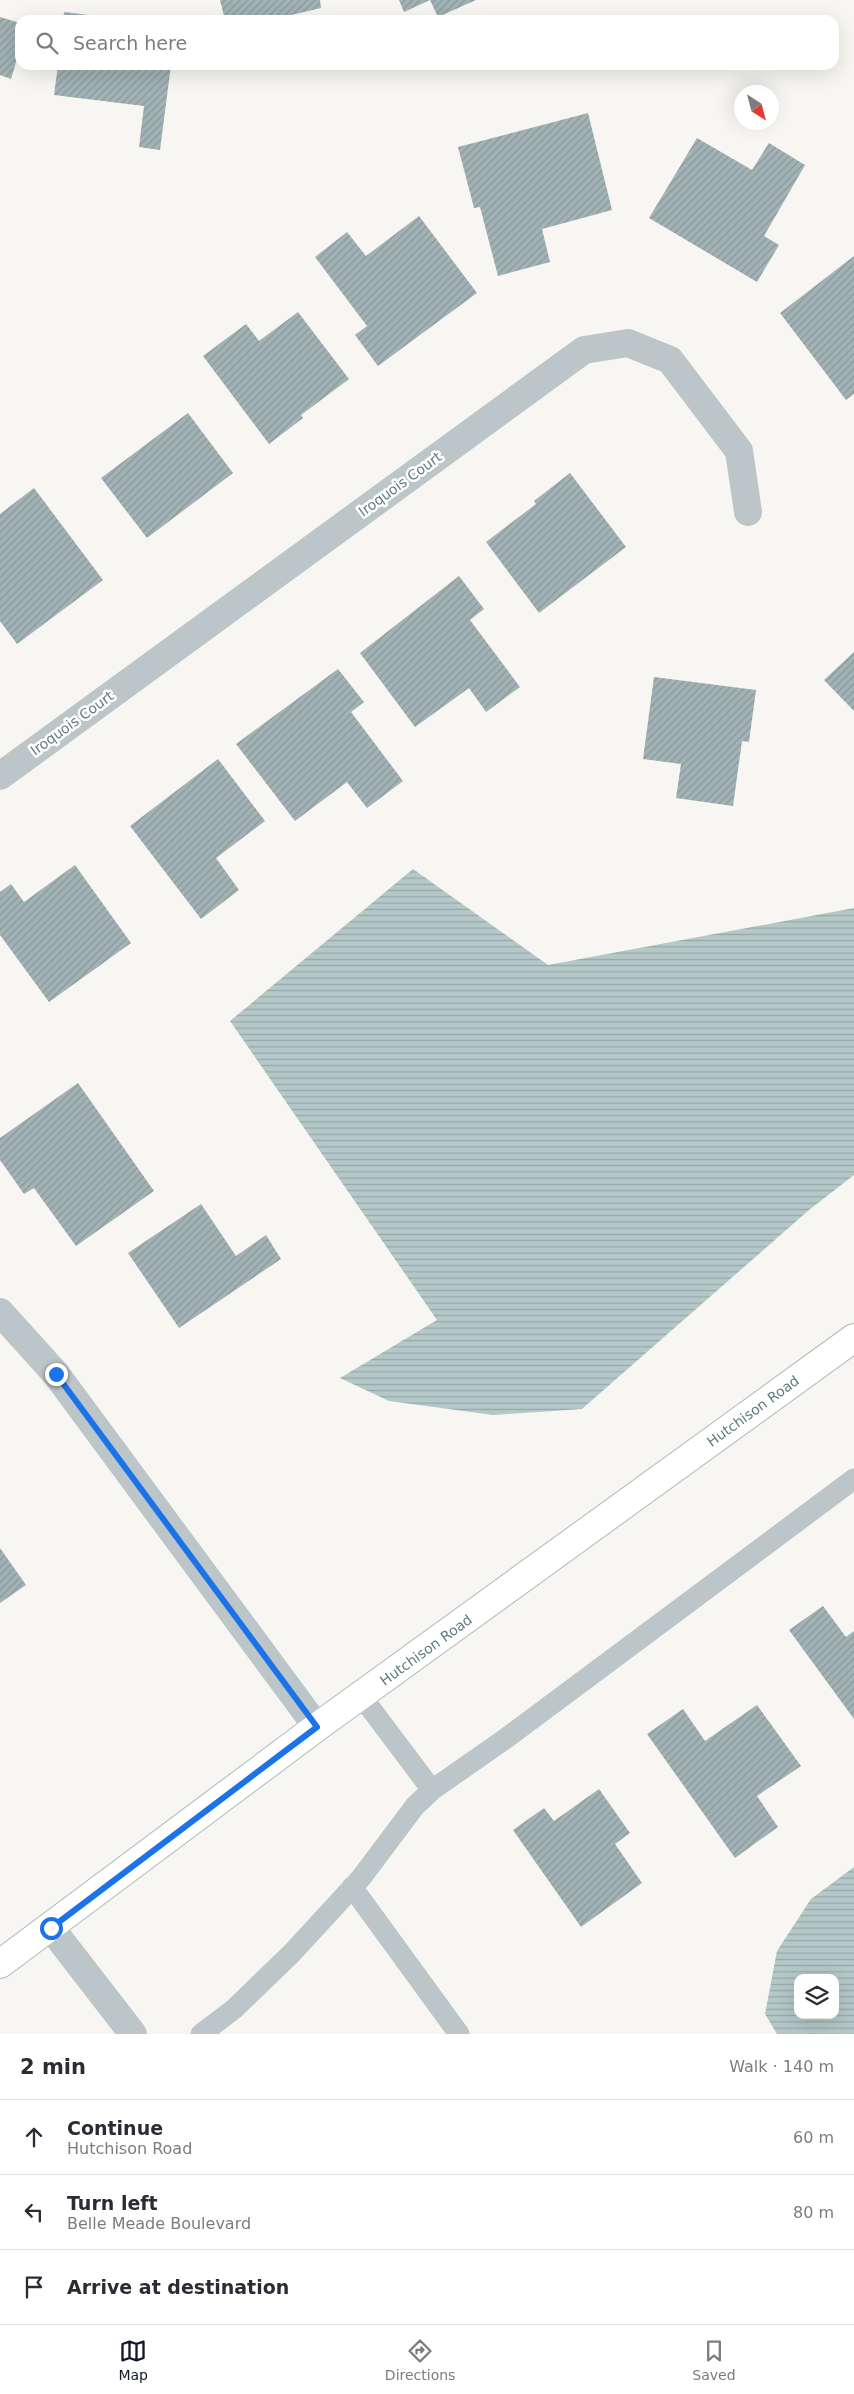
<!DOCTYPE html>
<html lang="en">
<head>
<meta charset="utf-8">
<style>
	:root { --surface:#fff; --page:#f7f7f7; --text:#2b2b33; --muted:#7c7c81; --line:#e1e1e2; --accent:#111827 }
	body { margin:0; font-family:"DejaVu Sans",sans-serif; background:var(--page); color:var(--text) }
	.controls { position:absolute; right:15px; bottom:15px; display:grid; overflow:hidden; border-radius:10px; box-shadow:0 5px 20px #0002 }
	.controls button { width:45px; height:45px; display:grid; place-items:center; padding:0; border:0; border-bottom:1px solid var(--line); background:var(--surface); color:var(--text); font:25px sans-serif }
	.compass { position:absolute; left:734px; top:85px; width:45px; height:45px; border-radius:50%; background:var(--surface); box-shadow:0 5px 20px #0002; rotate:144deg }
	.stop { position:absolute; width:15px; height:15px; margin:-11px; border:4px solid #1a73e8; border-radius:50%; background:#fff }
	.stop.end { background:#1a73e8; border-color:#fff; box-shadow:0 1px 5px #0008 }
	.list { margin:0; padding:0; list-style:none }
	h2 { display:flex; justify-content:space-between; align-items:center; height:65px; margin:0; padding:0 20px; font-size:21px }
	h2 small { font-size:16px; font-weight:400; color:var(--muted) }
	.list li { display:grid; grid-template-columns:32px 1fr auto; gap:15px; align-items:center; box-sizing:border-box; height:75px; padding:0 20px; border-top:1px solid var(--line) }
	.list b { display:block; font-size:19px; white-space:nowrap }
	.list p { margin:0; font-size:16px; white-space:nowrap; color:var(--muted) }
	.list em { font-size:16px; font-style:normal; color:var(--muted) }
	.icon { flex:none; width:28px; height:28px; fill:none; stroke:currentColor; stroke-width:2; stroke-linecap:round; stroke-linejoin:round }
	.map { position:relative; flex:none; width:854px; height:2034px; overflow:hidden }
	.search { position:absolute; background:var(--surface); box-shadow:0 5px 20px #0002; left:15px; right:15px; top:15px; height:55px; display:flex; align-items:center; gap:12px; box-sizing:border-box; padding:0 18px; border-radius:15px; color:var(--muted); font-size:19px }
	.sheet { height:290px; background:var(--surface) }
	nav { display:flex; justify-content:space-around; align-items:center; box-sizing:border-box; height:70px; border-top:1px solid var(--line); background:var(--surface); font-size:14px; color:var(--muted) }
	nav a { display:grid; justify-items:center; gap:2px }
	nav .on { color:var(--accent) }
	.map>svg:first-child { display:block }
</style>
</head>
<body>
<div class="map">
<svg width="854" height="2034" viewBox="0 0 854 2034">
	<defs>
		<pattern id="water-rules" width="6" height="5" patternUnits="userSpaceOnUse" patternTransform="scale(1.25)"><rect width="6" height="5" fill="#b4c8c8"/><path d="M0 2.5h6" fill="none" stroke="#96a7a8"/></pattern>
		<pattern id="building-hatch" width="6" height="6" patternUnits="userSpaceOnUse" patternTransform="scale(1.25)"><rect width="6" height="6" fill="#a3b3b5"/><path d="M-1 1l2-2M0 6l6-6M5 7l2-2" fill="none" stroke="#889799"/></pattern>
	</defs>
	<rect width="100%" height="100%" fill="#f7f6f3"/>
	<path fill="url(#water-rules)" fill-rule="evenodd" d="M 413,869 L 548,965 L 854,908 L 854,1175 L 809,1210 L 582,1409 L 493,1415 L 389,1401 L 340,1378 L 437,1320 L 230,1021 Z
		M 854,1867 L 854,2034 L 777,2034 L 765,2014 L 777,1951 L 811,1899 ZM 798,1978 L 835,1978 L 835,2015 L 798,2015 Z"/>
	<path fill="url(#building-hatch)" d="M 220,0 L 320,0 L 321,8 L 270,20 L 225,20 Z
		M 399,0 L 476,0 L 438,17 L 430,0 L 404,12 Z
		M 64,12 L 121,19 L 121,20 L 63,20 Z
		M 0,17 L 20,23 L 20,49 L 11,79 L 0,75 Z
		M 58,65 L 171,65 L 160,150 L 139,147 L 144,106 L 54,95 Z
		M 588,113 L 612,210 L 542,229 L 550,262 L 498,276 L 480,207 L 474,208 L 458,147 Z
		M 697,138 L 752,170 L 769,143 L 805,165 L 764,236 L 779,245 L 757,282 L 649,218 Z
		M 419,216 L 477,293 L 378,366 L 355,335 L 367,326 L 315,257 L 347,232 L 366,256 Z
		M 854,256 L 854,394 L 846,400 L 780,313 Z
		M 298,312 L 349,379 L 301,415 L 303,418 L 269,444 L 203,356 L 246,324 L 259,341 Z
		M 188,413 L 233,473 L 147,538 L 101,478 Z
		M 570,473 L 626,547 L 539,613 L 486,542 L 536,504 L 534,501 Z
		M 34,488 L 103,580 L 17,644 L 0,621 L 0,514 Z
		M 459,576 L 484,609 L 470,620 L 520,687 L 486,712 L 469,688 L 415,727 L 360,653 Z
		M 854,652 L 854,711 L 824,680 Z
		M 338,669 L 364,702 L 351,712 L 403,781 L 367,808 L 347,782 L 295,821 L 236,744 Z
		M 654,677 L 756,690 L 749,742 L 742,741 L 733,806 L 676,798 L 681,764 L 643,759 Z
		M 218,759 L 265,821 L 216,858 L 239,890 L 201,919 L 130,826 Z
		M 75,865 L 131,943 L 49,1002 L 0,935 L 0,892 L 11,884 L 24,902 Z
		M 78,1083 L 154,1191 L 76,1246 L 34,1188 L 24,1194 L 0,1160 L 0,1138 Z
		M 201,1204 L 236,1256 L 266,1235 L 281,1259 L 179,1328 L 128,1253 Z
		M 0,1548 L 26,1585 L 0,1603 Z
		M 823,1606 L 846,1637 L 854,1631 L 854,1719 L 789,1630 Z
		M 757,1705 L 801,1766 L 757,1796 L 778,1827 L 735,1858 L 647,1734 L 683,1709 L 705,1741 Z
		M 599,1789 L 630,1833 L 615,1844 L 642,1883 L 581,1927 L 513,1830 L 544,1808 L 554,1821 Z"/>
	<g fill="none" stroke-linecap="round" stroke-linejoin="round">
		<defs>
			<path id="secondary" d="M 0,1964 L 317,1727 L 854,1338"/>
		</defs>
		<use href="#secondary" stroke="#afb9bc" stroke-width="30"/>
		<path stroke="#bcc5c7" stroke-width="21" d="M 362,1697 L 432,1790
			M 352,1887 L 459,2034
			M 201,2034 L 234,2009 L 291,1954 L 361,1878 L 415,1806 L 432,1790 L 505,1739 L 854,1479"/>
		<path stroke="#bcc5c7" stroke-width="28" d="M 0,776 L 584,350 L 628,343 L 670,360 L 739,451 L 748,512
			M 0,1312 L 56,1374 L 317,1727
			M 51,1928 L 133,2034"/>
		<use href="#secondary" stroke="#fff" stroke-width="28"/>
	</g>
	<g fill="none" stroke-linecap="round" stroke-linejoin="round">
		<path stroke="#1a73e8" stroke-width="6" d="M 51,1928 L 317,1727 L 56,1374"/>
	</g>
	<g text-anchor="middle" stroke-width="5" stroke-linejoin="round" paint-order="stroke">
		<g font-size="14" fill="#5f7b82" stroke="#fff">
			<text transform="translate(400 484) rotate(-36)" y="5">Iroquois Court</text>
			<text transform="translate(72 723) rotate(-36)" y="5">Iroquois Court</text>
			<text transform="translate(753 1411) rotate(-36)" y="5">Hutchison Road</text>
			<text transform="translate(426 1650) rotate(-36)" y="5">Hutchison Road</text>
		</g>
	</g>
</svg>
<div class="controls">
<button><svg class="icon" aria-label="layers" viewBox="0 0 24 24"><path d="M12 4l9 5-9 5-9-5zM3 14l9 5 9-5"/></svg></button>
</div>
<svg class="compass" viewBox="-18 -18 36 36"><path d="M0-13l5 13h-10z" fill="#e53935"/><path d="M0 13l5-13h-10z" fill="#7c7c81"/></svg>
<div class="stop" style="left:51px;top:1928px"></div>
<div class="stop end" style="left:56px;top:1374px"></div>
<div class="search"><svg class="icon" aria-label="search" viewBox="0 0 24 24"><circle cx="10" cy="10" r="6"/><path d="M15 15l6 6"/></svg>Search here</div>
</div>
<section class="sheet">
<h2>2 min<small>Walk · 140 m</small></h2>
<ul class="list">
<li><svg class="icon" aria-label="ahead" viewBox="0 0 24 24"><path d="M12 20V5M6 11l6-6 6 6"/></svg><div><b>Continue</b><p>Hutchison Road</p></div><em>60 m</em></li>
<li><svg class="icon" aria-label="left" viewBox="0 0 24 24"><path d="M17 20v-9H6M10 6l-5 5 5 5"/></svg><div><b>Turn left</b><p>Belle Meade Boulevard</p></div><em>80 m</em></li>
<li><svg class="icon" aria-label="arrive" viewBox="0 0 24 24"><path d="M6 21V4h12l-3 4 3 4H6"/></svg><div><b>Arrive at destination</b></div></li>
</ul>
</section>
<nav>
<a class="on"><svg class="icon" aria-label="map" viewBox="0 0 24 24"><path d="M3 6l6-2 6 2 6-2v14l-6 2-6-2-6 2zM9 4v14M15 6v14"/></svg>Map</a>
<a><svg class="icon" aria-label="directions" viewBox="0 0 24 24"><path d="M12 3l9 9-9 9-9-9zM9 14v-3h6M13 9l2 2-2 2"/></svg>Directions</a>
<a><svg class="icon" aria-label="saved" viewBox="0 0 24 24"><path d="M7 4h10v16l-5-4-5 4z"/></svg>Saved</a>
</nav>
</body>
</html>
